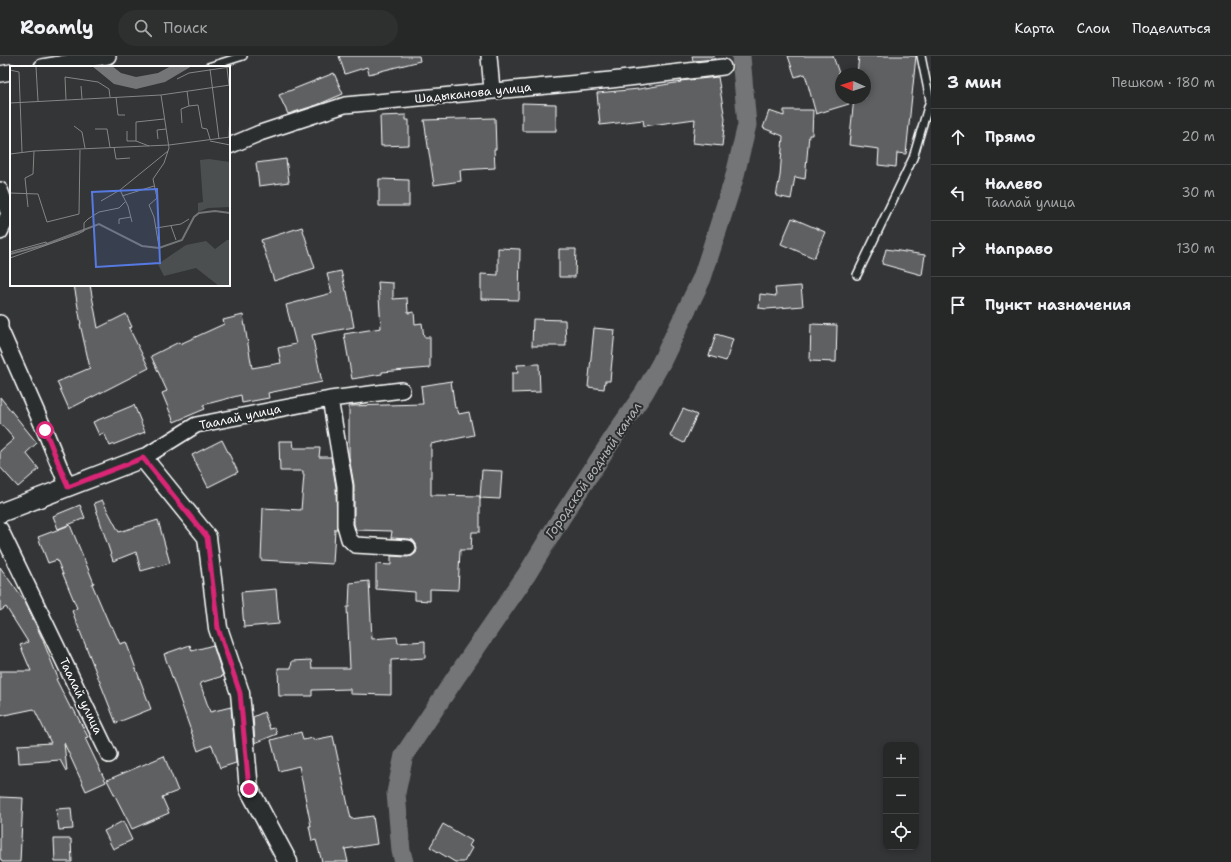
<!DOCTYPE html>
<html lang="ru">
<head>
<meta charset="utf-8">
<style>
	:root { --surface:#262828; --page:#2e3030; --text:#f1f3f6; --muted:#a4a6a8; --line:#424445 }
	body { margin:0; font-family:"Shantell Sans",sans-serif; background:var(--page); color:var(--text) }
	.controls { position:absolute; right:12px; bottom:12px; display:grid; overflow:hidden; border-radius:8px; box-shadow:0 2px 6px #0003 }
	.controls button { width:36px; height:36px; display:grid; place-items:center; padding:0; border:0; border-bottom:1px solid var(--line); background:var(--surface); color:var(--text); font:20px sans-serif }
	.compass { position:absolute; left:835px; top:12px; width:36px; height:36px; border-radius:50%; background:var(--surface); box-shadow:0 2px 6px #0003; rotate:273deg }
	.stop { position:absolute; width:12px; height:12px; margin:-9px; border:3px solid #db2777; border-radius:50%; background:#fff }
	.stop.end { background:#db2777; border-color:#fff; box-shadow:0 1px 4px #0008 }
	.list { margin:0; padding:0; list-style:none }
	h2 { display:flex; justify-content:space-between; align-items:center; height:52px; margin:0; padding:0 16px; font-size:17px }
	h2 small { font-size:13px; font-weight:400; color:var(--muted) }
	.list li { display:grid; grid-template-columns:26px 1fr auto; gap:12px; align-items:center; box-sizing:border-box; height:56px; padding:0 16px; border-top:1px solid var(--line) }
	.list b { display:block; font-size:15px; white-space:nowrap }
	.list p { margin:0; font-size:13px; white-space:nowrap; color:var(--muted) }
	.list em { font-size:13px; font-style:normal; color:var(--muted) }
	.icon { flex:none; width:22px; height:22px; fill:none; stroke:currentColor; stroke-width:2; stroke-linecap:round; stroke-linejoin:round }
	.map { position:relative; flex:none; width:931px; height:806px; overflow:hidden }
	header { display:flex; align-items:center; gap:24px; box-sizing:border-box; height:56px; padding:0 20px; background:var(--surface); border-bottom:1px solid var(--line) }
	header strong { font-size:19px }
	nav { display:flex; gap:22px; margin-inline-start:auto; font-size:14px }
	.search { width:280px; height:36px; background:var(--page); display:flex; align-items:center; gap:10px; box-sizing:border-box; padding:0 14px; border-radius:22px; color:var(--muted); font-size:15px }
	main { display:flex }
	aside { flex:1; background:var(--surface) }
	.map>svg:first-child { display:block }
</style>
</head>
<body>
<header>
<strong>Roamly</strong>
<div class="search"><svg class="icon" aria-label="search" viewBox="0 0 24 24"><circle cx="10" cy="10" r="6"/><path d="M15 15l6 6"/></svg>Поиск</div>
<nav><a>Карта</a><a>Слои</a><a>Поделиться</a></nav>
</header>
<main>
<div class="map">
<svg width="931" height="806" viewBox="0 0 931 806">
	<rect width="100%" height="100%" fill="#333536"/>
	<filter id="ink" filterUnits="userSpaceOnUse"><feTurbulence type="fractalNoise" baseFrequency=".025" numOctaves="2"/><feDisplacementMap in="SourceGraphic" scale="8" xChannelSelector="R" yChannelSelector="G"/><feConvolveMatrix kernelMatrix="1 2 1 2 8 2 1 2 1" color-interpolation-filters="sRGB"/></filter>
	<g filter="url(#ink)">
		<g fill="none" stroke-linecap="round" stroke-linejoin="round">
			<path stroke="#737576" stroke-width="19" d="M 404,806 L 401,795 L 396,737 L 404,699 L 456,621 L 527,518 L 561,462 L 621,370 L 644,337 L 661,307 L 702,222 L 734,123 L 747,69 L 741,0"/>
		</g>
		<path fill="#5f6162" stroke="#fff" d="M 339,0 L 419,0 L 420,5 L 369,18 L 367,11 L 345,18 Z
			M 692,0 L 714,0 L 715,3 L 693,5 Z
			M 788,0 L 833,0 L 841,23 L 841,42 L 847,42 L 849,48 L 816,58 L 805,18 L 795,21 Z
			M 859,0 L 916,0 L 906,98 L 897,97 L 896,111 L 878,109 L 879,93 L 849,89 L 854,42 L 865,42 L 865,18 L 857,18 Z
			M 334,17 L 343,38 L 317,49 L 288,58 L 279,39 Z
			M 718,21 L 725,63 L 722,90 L 693,87 L 695,63 L 644,70 L 643,64 L 600,69 L 597,37 L 639,33 L 681,26 L 680,25 Z
			M 522,47 L 556,48 L 556,75 L 522,75 Z
			M 784,54 L 813,54 L 812,79 L 809,79 L 805,123 L 795,121 L 791,143 L 776,140 L 780,120 L 783,80 L 763,72 L 769,55 L 784,60 Z
			M 406,59 L 406,64 L 409,64 L 409,89 L 381,90 L 380,60 Z
			M 495,62 L 496,93 L 494,93 L 495,112 L 460,114 L 461,125 L 434,129 L 424,64 Z
			M 286,103 L 289,126 L 259,130 L 256,107 Z
			M 379,123 L 409,124 L 409,150 L 379,150 Z
			M 792,162 L 825,176 L 814,202 L 781,188 Z
			M 302,171 L 315,212 L 274,225 L 261,184 Z
			M 498,192 L 520,193 L 519,244 L 481,243 L 481,218 L 498,219 Z
			M 559,193 L 576,193 L 575,221 L 559,221 Z
			M 886,193 L 925,199 L 922,219 L 882,208 Z
			M 341,215 L 346,235 L 347,235 L 354,271 L 312,279 L 322,326 L 268,337 L 269,342 L 242,347 L 241,339 L 203,349 L 205,353 L 174,366 L 162,337 L 167,335 L 151,300 L 179,286 L 180,288 L 224,268 L 223,264 L 243,259 L 252,312 L 281,307 L 278,292 L 296,288 L 286,249 L 332,237 L 327,218 Z
			M 378,226 L 393,227 L 393,243 L 407,242 L 408,257 L 414,256 L 415,268 L 422,267 L 424,281 L 430,281 L 430,312 L 382,316 L 382,318 L 352,323 L 344,278 L 381,272 Z
			M 74,229 L 90,229 L 98,272 L 126,258 L 132,271 L 129,272 L 149,312 L 69,353 L 57,326 L 90,312 L 80,268 L 81,268 Z
			M 801,230 L 803,250 L 767,253 L 759,252 L 760,238 L 776,240 L 775,232 Z
			M 533,263 L 565,264 L 566,290 L 532,290 Z
			M 811,268 L 837,269 L 836,306 L 810,305 Z
			M 594,272 L 615,274 L 610,325 L 605,325 L 604,333 L 588,331 Z
			M 716,278 L 733,283 L 726,305 L 709,300 Z
			M 539,308 L 540,336 L 512,337 L 512,317 L 518,317 L 517,309 Z
			M 451,325 L 455,352 L 457,352 L 459,358 L 469,356 L 474,379 L 431,388 L 431,439 L 480,440 L 480,476 L 472,476 L 471,494 L 460,494 L 458,534 L 430,533 L 430,545 L 415,544 L 415,536 L 376,533 L 376,508 L 391,509 L 391,500 L 407,501 L 412,500 L 416,497 L 417,493 L 416,488 L 413,484 L 409,483 L 391,482 L 392,475 L 356,474 L 354,468 L 354,429 L 349,401 L 349,350 L 423,348 L 421,330 Z
			M 0,341 L 37,387 L 26,397 L 39,413 L 18,431 L 0,411 L 0,395 L 14,383 L 0,367 Z
			M 134,349 L 145,376 L 110,390 L 104,377 L 99,379 L 93,366 Z
			M 683,353 L 697,359 L 684,387 L 670,380 Z
			M 222,384 L 238,416 L 208,431 L 192,399 Z
			M 279,385 L 293,385 L 294,392 L 320,392 L 319,401 L 331,401 L 336,431 L 337,473 L 335,473 L 333,508 L 261,504 L 263,452 L 301,454 L 304,419 L 303,419 L 303,415 L 280,415 Z
			M 482,414 L 502,415 L 500,443 L 480,442 Z
			M 102,444 L 119,476 L 158,464 L 170,507 L 141,515 L 136,496 L 113,505 L 94,447 Z
			M 80,449 L 85,462 L 58,473 L 53,460 Z
			M 70,469 L 94,527 L 92,528 L 110,570 L 112,570 L 120,588 L 126,586 L 151,653 L 116,667 L 72,555 L 77,552 L 57,504 L 48,507 L 38,481 Z
			M 0,511 L 25,546 L 42,582 L 58,622 L 56,623 L 71,653 L 73,652 L 88,681 L 85,682 L 106,726 L 86,735 L 64,687 L 67,715 L 66,715 L 60,704 L 19,707 L 18,689 L 51,687 L 34,653 L 0,660 L 0,615 L 31,615 L 20,589 L 28,586 L 6,551 L 0,555 Z
			M 369,525 L 372,583 L 397,581 L 398,587 L 425,585 L 425,602 L 391,604 L 391,639 L 350,638 L 350,633 L 312,634 L 312,640 L 279,640 L 278,612 L 291,612 L 292,605 L 311,604 L 312,612 L 350,612 L 347,551 L 349,551 L 350,527 Z
			M 276,533 L 279,568 L 244,571 L 241,536 Z
			M 190,589 L 192,595 L 213,589 L 223,620 L 200,627 L 210,656 L 231,651 L 236,707 L 220,712 L 212,689 L 198,695 L 164,598 Z
			M 264,656 L 270,673 L 275,672 L 277,678 L 255,687 L 253,661 Z
			M 301,676 L 303,684 L 313,682 L 313,684 L 333,680 L 351,763 L 373,760 L 377,788 L 345,793 L 348,806 L 322,806 L 316,784 L 312,785 L 309,770 L 311,770 L 299,710 L 279,715 L 271,684 Z
			M 164,700 L 178,735 L 162,741 L 169,757 L 132,773 L 107,724 Z
			M 0,741 L 23,742 L 20,806 L 2,806 L 1,803 L 0,803 Z
			M 71,752 L 73,773 L 59,774 L 56,753 Z
			M 123,765 L 132,784 L 113,793 L 104,775 Z
			M 443,768 L 472,785 L 469,790 L 472,792 L 464,806 L 455,806 L 430,791 Z
			M 54,783 L 71,783 L 72,806 L 55,806 Z"/>
		<g fill="none" stroke-linecap="round" stroke-linejoin="round">
			<defs>
				<path id="service" d="M 208,11 L 243,0
					M 857,219 L 913,102 L 930,44 L 921,0"/>
				<path id="minor" d="M 489,0 L 492,34
					M 42,11 L 108,0
					M 0,18 L 11,16
					M 229,90 L 260,77 L 345,49 L 611,24 L 723,11
					M 0,134 L 9,158 L 0,176
					M 0,267 L 0,273 L 45,375 L 68,431
					M 330,343 L 345,430 L 345,469 L 349,483 L 355,489 L 408,492
					M 143,402 L 196,369 L 330,343 L 402,334
					M 0,473 L 109,699"/>
				<path id="tertiary" d="M 0,457 L 143,402 L 207,481 L 218,572 L 240,637 L 249,733 L 288,806"/>
			</defs>
			<use href="#service" stroke="#fff" stroke-width="10"/>
			<use href="#minor" stroke="#fff" stroke-width="18"/>
			<use href="#tertiary" stroke="#fff" stroke-width="21"/>
			<use href="#service" stroke="#2a2d2e" stroke-width="7"/>
			<use href="#minor" stroke="#2a2d2e" stroke-width="15"/>
			<use href="#tertiary" stroke="#2a2d2e" stroke-width="18"/>
		</g>
	</g>
	<g fill="none" stroke-linecap="round" stroke-linejoin="round" filter="url(#ink)">
		<path stroke="#db2777" stroke-width="5" d="M 45,374 L 68,431 L 143,402 L 207,481 L 218,572 L 240,637 L 249,733"/>
	</g>
	<g text-anchor="middle" stroke-width="4" stroke-linejoin="round" paint-order="stroke">
		<g font-size="12" fill="#fff" stroke="#2a2d2e">
			<text transform="translate(473 37) rotate(-6)" y="4">Шадыканова улица</text>
			<text transform="translate(240 361) rotate(-12)" y="4">Таалай улица</text>
			<text transform="translate(81 640) rotate(64)" y="4">Таалай улица</text>
		</g>
		<g font-size="13" font-style="italic" fill="#b2b3b4" stroke="#2a2d2e">
			<text transform="translate(593 414) rotate(-56)" y="5">Городской водный канал</text>
		</g>
	</g>
	<g transform="translate(10 10)">
		<rect width="220" height="220" fill="#333536"/>
		<path d="M 199,93 L 220,96 L 220,141 L 198,142 L 188,146 L 188,137 L 193,136 L 190,94 ZM 217,174 L 220,174 L 220,220 L 209,220 L 186,202 L 154,210 L 148,198 L 176,179 L 196,175 L 205,183 Z" fill="#4c4f50"/>
		<path d="M 82,0 L 102,0 L 111,7 L 126,11 L 148,7 L 161,0 L 182,0 L 155,16 L 126,23 L 104,18 Z" fill="#737576"/>
		<path fill="none" stroke="#737576" stroke-width="2" d="M 0,188 L 34,179 L 89,158 L 132,180 L 149,182 L 172,174 L 184,151 L 189,147 L 205,145 L 220,147"/>
		<path fill="none" stroke="#858686" stroke-width="1" d="M 26,1 L 28,35M 217,2 L 219,19M 200,3 L 209,73M 0,4 L 9,6 L 12,86M 167,13 L 179,7 L 220,1M 71,20 L 72,33M 177,25 L 179,40 L 188,39 L 192,62 L 197,63 L 200,73M 106,31 L 108,49 L 115,49M 56,34 L 55,11 L 88,16 L 99,23 L 100,31M 0,37 L 151,29 L 220,19M 172,57 L 171,43 L 179,40M 64,60 L 72,66 L 75,82M 85,63 L 97,63 L 100,81M 117,65 L 117,75 L 126,75M 219,71 L 220,47M 148,73 L 147,64 L 156,63M 200,75 L 220,79M 139,80 L 126,75 L 126,56 L 154,53M 104,81 L 106,93 L 120,92M 0,88 L 24,85 L 159,79 L 220,71M 110,124 L 118,140 L 122,156M 0,127 L 28,128 L 37,156 L 69,148 L 70,84M 112,130 L 144,120M 91,135 L 110,124 L 158,85M 18,141 L 15,112 L 23,108 L 24,85M 109,158 L 109,153 L 121,151M 161,160 L 166,174M 146,162 L 171,158 L 179,153M 149,181 L 144,151 L 139,139 L 147,132 L 143,113 L 154,97 L 159,82 L 151,29M 0,186 L 36,176 L 38,179M 0,192 L 68,168 L 74,165 L 74,157 L 78,153 L 89,146 L 109,142 L 115,136"/>
		<path fill="#567ae2" fill-opacity="0.15" stroke="#567ae2" stroke-width="2" d="M 147,123 L 150,197 L 86,201 L 82,126 Z"/>
		<rect width="220" height="220" fill="none" stroke="#fff" stroke-width="2"/>
	</g>
</svg>
<div class="controls">
<button>+</button>
<button>−</button>
<button><svg class="icon" aria-label="locate" viewBox="0 0 24 24"><circle cx="12" cy="12" r="6"/><path d="M12 2v4M12 18v4M2 12h4M18 12h4"/></svg></button>
</div>
<svg class="compass" viewBox="-18 -18 36 36"><path d="M0-13l5 13h-10z" fill="#e53935"/><path d="M0 13l5-13h-10z" fill="#a4a6a8"/></svg>
<div class="stop" style="left:45px;top:374px"></div>
<div class="stop end" style="left:249px;top:733px"></div>
</div>
<aside>
<h2>3 мин<small>Пешком · 180 m</small></h2>
<ul class="list">
<li><svg class="icon" aria-label="ahead" viewBox="0 0 24 24"><path d="M12 20V5M6 11l6-6 6 6"/></svg><div><b>Прямо</b></div><em>20 m</em></li>
<li><svg class="icon" aria-label="left" viewBox="0 0 24 24"><path d="M17 20v-9H6M10 6l-5 5 5 5"/></svg><div><b>Налево</b><p>Таалай улица</p></div><em>30 m</em></li>
<li><svg class="icon" aria-label="right" viewBox="0 0 24 24"><path d="M7 20v-9h11M14 6l5 5-5 5"/></svg><div><b>Направо</b></div><em>130 m</em></li>
<li><svg class="icon" aria-label="arrive" viewBox="0 0 24 24"><path d="M6 21V4h12l-3 4 3 4H6"/></svg><div><b>Пункт назначения</b></div></li>
</ul>
</aside>
</main>
</body>
</html>
